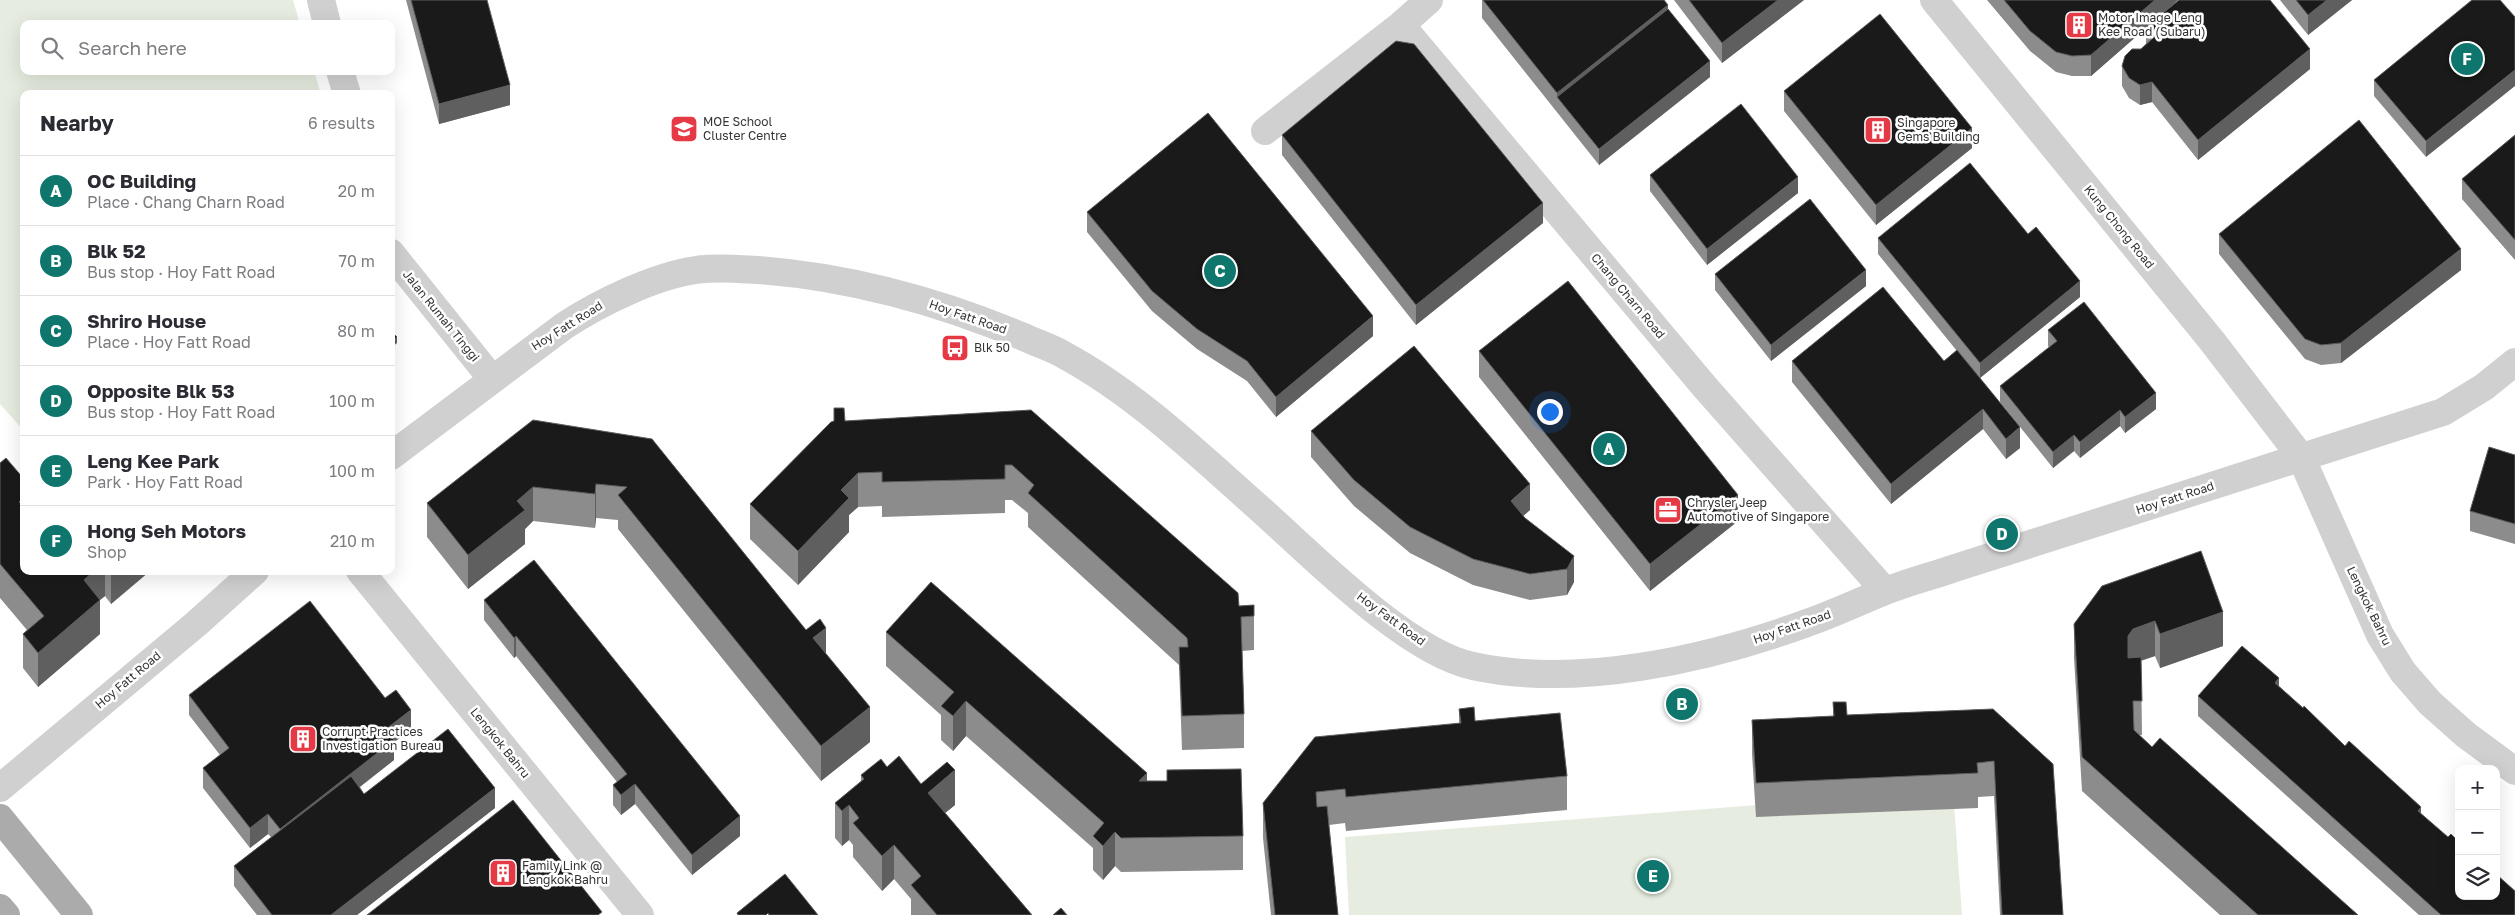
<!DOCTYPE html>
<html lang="en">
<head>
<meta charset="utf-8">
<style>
	:root { --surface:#fff; --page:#f2f2f3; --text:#2b2b33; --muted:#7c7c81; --line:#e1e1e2; --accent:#0f766e }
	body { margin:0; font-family:"Golos Text",sans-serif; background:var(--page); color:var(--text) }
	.controls { position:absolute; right:15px; bottom:15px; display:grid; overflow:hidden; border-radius:10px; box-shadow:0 5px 20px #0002 }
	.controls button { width:45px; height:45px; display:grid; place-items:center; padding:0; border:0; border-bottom:1px solid var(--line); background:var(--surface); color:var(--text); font:25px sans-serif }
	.you { position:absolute; left:1549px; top:411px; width:18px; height:18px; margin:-12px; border:4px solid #fff; border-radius:50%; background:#1a73e8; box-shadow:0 0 0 8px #1a73e833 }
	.badge { display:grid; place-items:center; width:32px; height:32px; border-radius:50%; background:var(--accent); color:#fff; font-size:16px; font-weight:700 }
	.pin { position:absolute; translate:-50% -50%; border:2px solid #fff; box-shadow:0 1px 5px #0006 }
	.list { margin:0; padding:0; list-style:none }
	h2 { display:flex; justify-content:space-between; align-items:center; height:65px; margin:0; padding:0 20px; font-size:21px }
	h2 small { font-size:16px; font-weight:400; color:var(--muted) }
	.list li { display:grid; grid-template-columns:32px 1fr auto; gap:15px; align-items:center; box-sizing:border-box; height:70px; padding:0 20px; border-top:1px solid var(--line) }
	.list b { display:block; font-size:19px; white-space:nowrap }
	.list p { margin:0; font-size:16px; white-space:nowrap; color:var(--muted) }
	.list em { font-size:16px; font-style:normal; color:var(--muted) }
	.icon { flex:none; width:28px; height:28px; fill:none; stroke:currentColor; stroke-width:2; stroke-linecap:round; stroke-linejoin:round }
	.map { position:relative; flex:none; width:2515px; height:915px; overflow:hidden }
	.search { position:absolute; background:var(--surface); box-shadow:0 5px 20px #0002; left:20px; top:20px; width:375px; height:55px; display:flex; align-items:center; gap:12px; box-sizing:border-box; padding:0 18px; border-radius:10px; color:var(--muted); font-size:19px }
	.panel { position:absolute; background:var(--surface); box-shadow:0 5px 20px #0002; left:20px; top:90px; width:375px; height:485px; border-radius:10px }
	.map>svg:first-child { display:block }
</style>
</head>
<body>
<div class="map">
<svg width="2515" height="915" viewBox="0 0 2515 915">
	<rect width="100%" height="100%" fill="#fff"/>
	<path fill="#e6ecdf" d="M 0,0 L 293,0 L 300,24 L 24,24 L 24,71 L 314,71 L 321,94 L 24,94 L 24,431 L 0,404 Z
		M 1953,790 L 1962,915 L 1349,915 L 1345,837 Z"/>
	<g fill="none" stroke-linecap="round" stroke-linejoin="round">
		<path stroke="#d0d0d0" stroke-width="28" d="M 321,0 L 327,24
			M 1934,0 L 2212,341 L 2301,457 L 2380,635 L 2403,672 L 2430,703 L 2466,735 L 2515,771
			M 1401,25 L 1704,386 L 1885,591
			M 340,71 L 347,94
			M 1265,131 L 1401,25 L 1429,0
			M 391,253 L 492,379
			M 391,456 L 564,326 C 599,303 654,276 696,270 C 717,267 737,269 758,270 C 850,277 941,302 1026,338 C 1039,344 1052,348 1064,355 C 1136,394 1198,454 1259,508 C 1311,554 1406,652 1473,666 C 1577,689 1708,659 1807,623 C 1833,614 1858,602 1883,592 C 1905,583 1929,577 1952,569 C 2116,517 2279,464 2443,412 L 2484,387 L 2515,362
			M 360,571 L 640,915
			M 0,788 L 196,624 L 255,571"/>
		<path stroke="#ababab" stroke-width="28" d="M 0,818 L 79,915
			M 0,908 L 6,915"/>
	</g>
	<path fill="#8c8c8c" d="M 406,0 L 487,0 L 510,105 L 439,124 Z
		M 1482,0 L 1664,0 L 1668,9 L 1710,77 L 1599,165 L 1482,18 Z
		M 1674,0 L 1804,0 L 1722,63 Z
		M 1987,0 L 2178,0 L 2162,14 L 2310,69 L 2198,160 L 2152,102 L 2140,105 L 2129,98 L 2122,86 L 2122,66 L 2146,44 L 2146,28 L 2091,76 L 2072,76 L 2056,72 L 2030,51 Z
		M 2280,0 L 2352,0 L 2308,35 Z
		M 2472,0 L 2426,157 L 2374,96 L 2374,80 Z
		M 1784,91 L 1972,148 L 1876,225 L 1784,111 Z
		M 1282,135 L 1543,223 L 1416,325 L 1282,155 Z
		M 2515,135 L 2515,260 L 2462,199 L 2462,179 Z
		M 1650,175 L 1798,193 L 1707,265 L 1650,191 Z
		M 1087,212 L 1373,336 L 1276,417 L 1247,381 L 1197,349 L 1152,311 L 1087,232 Z
		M 2028,234 L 2080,297 L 1980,378 L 2020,448 L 2006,459 L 1983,429 L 1891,504 L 1792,382 L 1792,361 L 1944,361 L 1957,351 L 1878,254 L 1878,238 Z
		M 2219,234 L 2461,270 L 2341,363 L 2321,365 L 2305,359 L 2219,254 Z
		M 1715,274 L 1866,286 L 1771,361 L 1715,290 Z
		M 2048,330 L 2156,409 L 2125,433 L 2120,426 L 2080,458 L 2074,451 L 2053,468 L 2000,402 L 2000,386 L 2049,347 L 2048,346 Z
		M 1479,351 L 1738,521 L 1650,591 L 1479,377 Z
		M 834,408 L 845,421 L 1031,410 L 1239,606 L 1254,605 L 1254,650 L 1242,651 L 1244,714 L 1244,748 L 1182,750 L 1179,665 L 1028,527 L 1028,513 L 1012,500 L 1005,500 L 1005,513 L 882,517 L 882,506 L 858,507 L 849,515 L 849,532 L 798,585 L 750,539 L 750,504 L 834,421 Z
		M 1311,431 L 1530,510 L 1523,516 L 1525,518 L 1574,556 L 1574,582 L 1567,595 L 1530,600 L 1473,585 L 1410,553 L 1354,506 L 1311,457 Z
		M 652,439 L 806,630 L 826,654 L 870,742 L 821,781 L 618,529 L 618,520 L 596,518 L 595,528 L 533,521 L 525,529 L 525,544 L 468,589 L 427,537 L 427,503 Z
		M 2515,455 L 2515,544 L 2470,531 L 2470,511 Z
		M 0,463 L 24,571 L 150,571 L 111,604 L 105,596 L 100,600 L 100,634 L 38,687 L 23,668 L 23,634 L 27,630 L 0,598 Z
		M 2102,586 L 2223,646 L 2160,668 L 2155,656 L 2141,661 L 2142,735 L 2139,735 L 2152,747 L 2358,915 L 2220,915 L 2082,791 L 2074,658 L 2074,624 Z
		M 484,600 L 740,836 L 692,875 L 635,804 L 621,815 L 613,805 L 613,785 L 617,782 L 516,656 L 514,658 L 484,620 Z
		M 886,632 L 1147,781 L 1243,836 L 1243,870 L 1121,872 L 1115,866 L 1103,880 L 1093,870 L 1093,848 L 966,736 L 953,751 L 941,740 L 941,715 L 886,666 Z
		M 2279,686 L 2458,848 L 2459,896 L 2515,915 L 2419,915 L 2198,716 L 2198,696 Z
		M 189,695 L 385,698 L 411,730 L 394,742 L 394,760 L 360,787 L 364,794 L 495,808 L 357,915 L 257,915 L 234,886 L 234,866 L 271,837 L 268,834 L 250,848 L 203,788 L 203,768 L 220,755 L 189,715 Z
		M 1833,702 L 1847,715 L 1993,709 L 2063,915 L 2000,915 L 1994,796 L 1978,797 L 1978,808 L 1756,817 L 1752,754 L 1752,720 L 1833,716 Z
		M 1459,709 L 1475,721 L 1567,776 L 1567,810 L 1346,831 L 1345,823 L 1329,825 L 1338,915 L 1271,915 L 1263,838 L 1263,803 L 1459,723 Z
		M 887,767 L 921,784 L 955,805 L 945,813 L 1032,915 L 911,915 L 911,899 L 894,879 L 882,891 L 853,857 L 853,845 L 849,840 L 842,846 L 835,838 L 835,803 L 861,781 L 861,775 Z"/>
	<path fill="#5f5f5f" d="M 1778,0 L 1804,0 L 1722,63 L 1722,43 Z
		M 2155,0 L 2178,0 L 2091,76 L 2091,55 Z
		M 2327,0 L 2352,0 L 2308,35 L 2308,15 Z
		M 1668,5 L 1668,25 L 1557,97 L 1557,93 Z
		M 2310,49 L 2310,69 L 2198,160 L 2198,140 Z
		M 1710,61 L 1710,77 L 1599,165 L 1599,149 Z
		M 2515,70 L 2515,86 L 2426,157 L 2426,141 Z
		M 2152,82 L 2152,102 L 2140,105 L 2140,85 Z
		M 510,85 L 510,105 L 439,124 L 439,104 Z
		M 1972,128 L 1972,148 L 1876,225 L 1876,205 Z
		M 1798,177 L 1798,193 L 1707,265 L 1707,249 Z
		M 1543,203 L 1543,223 L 1416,325 L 1416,305 Z
		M 2461,249 L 2461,270 L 2341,363 L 2341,343 Z
		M 1866,270 L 1866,286 L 1771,361 L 1771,345 Z
		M 2080,281 L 2080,297 L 1980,378 L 1980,363 Z
		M 1373,316 L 1373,336 L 1276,417 L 1276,397 Z
		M 397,337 L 397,343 L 391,348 L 391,342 Z
		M 2156,393 L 2156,409 L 2125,433 L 2125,417 Z
		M 1983,409 L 1983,429 L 1891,504 L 1891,484 Z
		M 2120,410 L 2120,426 L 2080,458 L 2080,442 Z
		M 2020,427 L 2020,448 L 2006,459 L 2006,439 Z
		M 2074,435 L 2074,451 L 2053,468 L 2053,452 Z
		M 858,473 L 858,507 L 849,515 L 849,532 L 798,585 L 798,551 L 841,490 Z
		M 596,484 L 596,518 L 595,528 L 595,494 Z
		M 1530,484 L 1530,510 L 1511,527 L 1511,501 Z
		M 533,487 L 533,521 L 525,529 L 525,544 L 468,589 L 468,555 L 517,501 Z
		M 1738,495 L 1738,521 L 1650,591 L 1650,564 Z
		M 24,498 L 24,533 L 19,502 Z
		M 1574,556 L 1574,582 L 1567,595 L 1567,569 Z
		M 94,571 L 105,571 L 105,596 L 100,600 L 100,634 L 38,687 L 38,653 L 84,580 Z
		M 111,571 L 150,571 L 111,604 Z
		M 2223,612 L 2223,646 L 2160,668 L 2160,634 Z
		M 2155,621 L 2155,656 L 2133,663 L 2128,670 L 2128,636 L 2133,629 Z
		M 826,628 L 826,662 L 813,638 Z
		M 516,636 L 516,656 L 514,658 L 514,638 Z
		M 2279,678 L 2279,699 L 2275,683 Z
		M 966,701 L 966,736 L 953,751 L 953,716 Z
		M 870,707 L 870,742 L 821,781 L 821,746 Z
		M 411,710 L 411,730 L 394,742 L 394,760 L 280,849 L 280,829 L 386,729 Z
		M 955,770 L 955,805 L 928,827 L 928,793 Z
		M 1147,773 L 1147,807 L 1139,781 Z
		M 635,784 L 635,804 L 621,815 L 621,795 Z
		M 495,788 L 495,808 L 357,915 L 331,915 Z
		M 849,805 L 849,840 L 842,846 L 842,811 Z
		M 2421,807 L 2421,827 L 2418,811 Z
		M 268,814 L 268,834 L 250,848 L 250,828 Z
		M 740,816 L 740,836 L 692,875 L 692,855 Z
		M 1115,832 L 1115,866 L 1103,880 L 1103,846 Z
		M 2458,841 L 2458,861 L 2455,845 Z
		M 894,845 L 894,879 L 882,891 L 882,856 Z"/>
	<path fill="#1a1a1a" stroke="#5f5f5f" d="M 411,0 L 487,0 L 510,85 L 439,104 Z
		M 1483,0 L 1664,0 L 1668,5 L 1557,93 Z
		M 1689,0 L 1778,0 L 1722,43 Z
		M 2004,0 L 2155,0 L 2091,55 L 2072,56 L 2056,52 L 2030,31 Z
		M 2179,0 L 2270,0 L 2310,49 L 2198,140 L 2152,82 L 2140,85 L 2129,78 L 2122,66 L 2125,56 L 2132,49 L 2141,49 L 2153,38 L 2146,27 Z
		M 2296,0 L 2327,0 L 2308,15 Z
		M 2472,0 L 2500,0 L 2515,17 L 2515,70 L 2426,141 L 2374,80 Z
		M 1668,9 L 1710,61 L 1599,149 L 1557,97 Z
		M 1880,14 L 1972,128 L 1876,205 L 1784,91 Z
		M 1396,41 L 1414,44 L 1543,203 L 1416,305 L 1282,135 Z
		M 1741,104 L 1798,177 L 1707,249 L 1650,175 Z
		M 1208,113 L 1373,316 L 1276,397 L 1247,361 L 1197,329 L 1152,291 L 1087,212 Z
		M 2359,120 L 2461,249 L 2341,343 L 2321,345 L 2305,339 L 2219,234 Z
		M 2515,135 L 2515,240 L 2462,179 Z
		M 1970,163 L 2028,234 L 2036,227 L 2080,281 L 1980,363 L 1878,238 Z
		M 1810,199 L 1866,270 L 1771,345 L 1715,274 Z
		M 1568,281 L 1738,495 L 1650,564 L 1479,351 Z
		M 1883,287 L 1944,361 L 1957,350 L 2020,427 L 2006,439 L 1983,409 L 1891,484 L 1792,361 Z
		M 2084,302 L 2156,393 L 2125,417 L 2120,410 L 2080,442 L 2074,435 L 2053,452 L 2000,386 L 2057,341 L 2048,330 Z
		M 391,331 L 397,337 L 391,342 Z
		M 1414,346 L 1530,484 L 1511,501 L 1525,518 L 1574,556 L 1567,569 L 1530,574 L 1473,559 L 1410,527 L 1354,480 L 1311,431 Z
		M 834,408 L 844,408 L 845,421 L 1031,410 L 1238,593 L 1239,606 L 1254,605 L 1254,616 L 1241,617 L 1244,714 L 1182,716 L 1179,647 L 1188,647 L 1187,638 L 1028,493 L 1034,485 L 1012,465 L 1005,465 L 1005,479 L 882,482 L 882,472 L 858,473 L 841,490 L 849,498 L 798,551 L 750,504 L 831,422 L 834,421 Z
		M 533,420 L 652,439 L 806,630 L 820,619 L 826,628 L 813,638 L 870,707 L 821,746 L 618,495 L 627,487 L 596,484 L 595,494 L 533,487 L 517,501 L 525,510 L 468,555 L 427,503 Z
		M 2489,447 L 2515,455 L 2515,524 L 2470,511 Z
		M 6,458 L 24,479 L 24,498 L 19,502 L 24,507 L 24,571 L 94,571 L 84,580 L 100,600 L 38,653 L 23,634 L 44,616 L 0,564 L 0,463 Z
		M 2201,551 L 2223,612 L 2160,634 L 2155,621 L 2133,629 L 2128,636 L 2128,658 L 2141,657 L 2142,701 L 2133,701 L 2134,730 L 2152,747 L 2160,738 L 2358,915 L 2258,915 L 2082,757 L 2074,624 L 2102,586 Z
		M 534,560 L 740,816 L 692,855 L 635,784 L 621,795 L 613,785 L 627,774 L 516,636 L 514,638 L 484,600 Z
		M 931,582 L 1147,773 L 1139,781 L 1167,781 L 1167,770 L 1241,769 L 1243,836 L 1121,838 L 1115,832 L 1103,846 L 1093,836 L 1104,823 L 966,701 L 953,716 L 941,706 L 954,692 L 886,632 Z
		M 310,601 L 385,698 L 396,690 L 411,710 L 386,729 L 394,740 L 280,829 L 268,814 L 250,828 L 203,768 L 229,748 L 189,695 Z
		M 2242,646 L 2279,678 L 2275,683 L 2303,708 L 2304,706 L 2345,746 L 2349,741 L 2421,807 L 2418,811 L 2448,837 L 2451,834 L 2458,841 L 2455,845 L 2459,848 L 2459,896 L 2496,896 L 2496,874 L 2515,891 L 2515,915 L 2441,915 L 2198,696 Z
		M 1833,702 L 1846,702 L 1847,715 L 1993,709 L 2053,764 L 2063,915 L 2002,915 L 1994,761 L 1977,763 L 1978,773 L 1756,783 L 1752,720 L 1834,716 Z
		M 1474,707 L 1475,721 L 1560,713 L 1567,776 L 1346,797 L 1345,789 L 1316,792 L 1317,807 L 1327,806 L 1338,915 L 1275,915 L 1263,803 L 1315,737 L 1461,723 L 1459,709 Z
		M 448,729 L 495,788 L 331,915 L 272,915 L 234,866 L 351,776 L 364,794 Z
		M 899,756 L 921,784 L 947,762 L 955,770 L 928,793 L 1032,915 L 937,915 L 911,885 L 921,876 L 894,845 L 882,856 L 853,823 L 859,818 L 849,805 L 842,811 L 835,803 L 864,779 L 861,775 L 881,759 L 887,767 Z
		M 513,800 L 602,912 L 598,915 L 367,915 Z
		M 785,874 L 818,915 L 769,915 L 768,913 L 766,915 L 738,915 L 737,913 Z
		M 1061,908 L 1067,915 L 1053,915 Z"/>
	<defs>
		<symbol id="building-square" viewBox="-11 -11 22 22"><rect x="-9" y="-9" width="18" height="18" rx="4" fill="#e63946" stroke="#fff"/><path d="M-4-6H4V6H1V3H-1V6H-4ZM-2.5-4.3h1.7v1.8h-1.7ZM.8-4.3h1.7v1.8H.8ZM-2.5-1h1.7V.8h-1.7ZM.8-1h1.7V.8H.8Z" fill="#fff"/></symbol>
		<symbol id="school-square" viewBox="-11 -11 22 22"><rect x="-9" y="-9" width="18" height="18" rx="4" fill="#e63946" stroke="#fff"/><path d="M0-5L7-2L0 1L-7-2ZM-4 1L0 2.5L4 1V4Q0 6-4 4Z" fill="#fff"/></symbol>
		<symbol id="bus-square" viewBox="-11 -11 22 22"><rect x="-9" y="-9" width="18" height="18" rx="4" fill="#e63946" stroke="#fff"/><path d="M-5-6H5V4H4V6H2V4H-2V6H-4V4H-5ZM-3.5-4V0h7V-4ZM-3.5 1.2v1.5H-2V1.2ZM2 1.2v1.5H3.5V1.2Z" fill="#fff"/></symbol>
		<symbol id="office-square" viewBox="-11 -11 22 22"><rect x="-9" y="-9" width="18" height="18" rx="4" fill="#e63946" stroke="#fff"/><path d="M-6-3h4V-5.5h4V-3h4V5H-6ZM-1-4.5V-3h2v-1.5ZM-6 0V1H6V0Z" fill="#fff"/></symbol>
	</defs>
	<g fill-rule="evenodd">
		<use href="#building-square" x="2063" y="9" width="32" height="32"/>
		<use href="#school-square" x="668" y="113" width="32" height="32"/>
		<use href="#building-square" x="1862" y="114" width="32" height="32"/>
		<use href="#bus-square" x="939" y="332" width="32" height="32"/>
		<use href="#office-square" x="1652" y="494" width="32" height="32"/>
		<use href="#building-square" x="287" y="723" width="32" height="32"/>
		<use href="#building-square" x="487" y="857" width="32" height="32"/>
	</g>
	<g text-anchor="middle" stroke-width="5" stroke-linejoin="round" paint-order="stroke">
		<g font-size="12" fill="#333" stroke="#fff" text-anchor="start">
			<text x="2098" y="22">Motor Image Leng<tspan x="2098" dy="14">Kee Road (Subaru)</tspan></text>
			<text x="703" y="126">MOE School<tspan x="703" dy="14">Cluster Centre</tspan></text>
			<text x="1897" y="127">Singapore<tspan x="1897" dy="14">Gems Building</tspan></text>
			<text x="974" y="352">Blk 50</text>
			<text x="1687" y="507">Chrysler Jeep<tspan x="1687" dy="14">Automotive of Singapore</tspan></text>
			<text x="322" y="736">Corrupt Practices<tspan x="322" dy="14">Investigation Bureau</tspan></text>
			<text x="522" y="870">Family Link @<tspan x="522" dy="14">Lengkok Bahru</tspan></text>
		</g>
		<g font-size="12" fill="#333" stroke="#fff">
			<text transform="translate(2119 227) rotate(51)" y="4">Kung Chong Road</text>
			<text transform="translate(1628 296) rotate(50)" y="4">Chang Charn Road</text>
			<text transform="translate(441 316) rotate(51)" y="4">Jalan Rumah Tinggi</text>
			<text transform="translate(968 317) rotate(19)" y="4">Hoy Fatt Road</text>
			<text transform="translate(567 326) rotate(-32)" y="4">Hoy Fatt Road</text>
			<text transform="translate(2175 498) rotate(-18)" y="4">Hoy Fatt Road</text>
			<text transform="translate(2369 606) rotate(64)" y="4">Lengkok Bahru</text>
			<text transform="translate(1391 619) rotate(36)" y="4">Hoy Fatt Road</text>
			<text transform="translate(1792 627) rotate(-19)" y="4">Hoy Fatt Road</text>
			<text transform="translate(128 680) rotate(-40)" y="4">Hoy Fatt Road</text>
			<text transform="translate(500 743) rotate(51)" y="4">Lengkok Bahru</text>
		</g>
	</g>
</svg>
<div class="controls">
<button>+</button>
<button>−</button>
<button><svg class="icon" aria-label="layers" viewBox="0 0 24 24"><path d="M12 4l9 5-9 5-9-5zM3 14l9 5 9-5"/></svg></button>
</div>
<div class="you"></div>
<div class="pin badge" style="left:1609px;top:449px">A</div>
<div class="pin badge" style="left:1682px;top:704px">B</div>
<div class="pin badge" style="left:1220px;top:271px">C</div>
<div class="pin badge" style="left:2002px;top:534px">D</div>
<div class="pin badge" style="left:1653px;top:876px">E</div>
<div class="pin badge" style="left:2467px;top:59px">F</div>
<div class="search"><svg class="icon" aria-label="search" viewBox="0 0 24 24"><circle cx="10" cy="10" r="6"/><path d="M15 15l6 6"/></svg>Search here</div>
<section class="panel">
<h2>Nearby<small>6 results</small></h2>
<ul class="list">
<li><span class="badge">A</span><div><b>OC Building</b><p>Place · Chang Charn Road</p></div><em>20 m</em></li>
<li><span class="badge">B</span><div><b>Blk 52</b><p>Bus stop · Hoy Fatt Road</p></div><em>70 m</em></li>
<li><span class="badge">C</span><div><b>Shriro House</b><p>Place · Hoy Fatt Road</p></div><em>80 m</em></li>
<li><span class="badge">D</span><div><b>Opposite Blk 53</b><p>Bus stop · Hoy Fatt Road</p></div><em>100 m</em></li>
<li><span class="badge">E</span><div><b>Leng Kee Park</b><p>Park · Hoy Fatt Road</p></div><em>100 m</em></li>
<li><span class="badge">F</span><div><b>Hong Seh Motors</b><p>Shop</p></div><em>210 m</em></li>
</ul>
</section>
</div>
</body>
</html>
